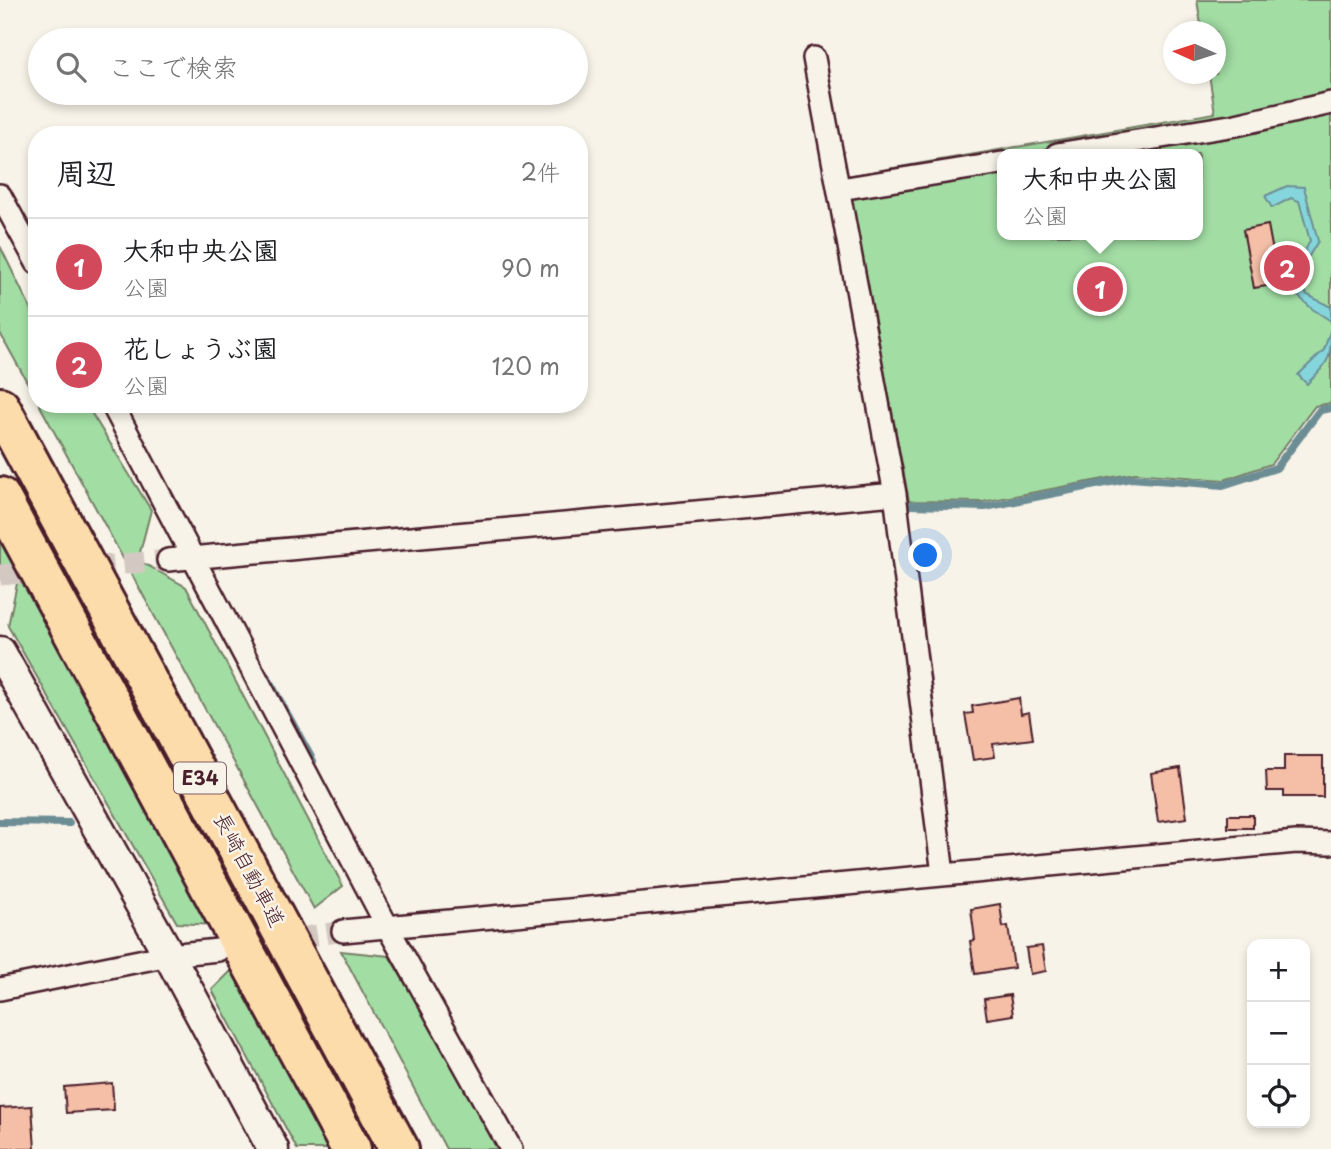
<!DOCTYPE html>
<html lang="ja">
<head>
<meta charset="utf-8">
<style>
	:root { --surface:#fff; --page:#f2f2f2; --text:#202124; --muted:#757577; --line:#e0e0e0; --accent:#d1495b }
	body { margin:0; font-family:"Playpen Sans","Klee One",sans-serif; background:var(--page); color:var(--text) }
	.controls { position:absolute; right:21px; bottom:21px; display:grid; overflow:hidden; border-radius:14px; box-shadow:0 4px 10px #0003 }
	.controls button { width:63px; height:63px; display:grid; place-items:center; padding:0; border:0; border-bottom:2px solid var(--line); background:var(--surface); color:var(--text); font:35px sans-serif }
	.compass { position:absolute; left:1163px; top:21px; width:63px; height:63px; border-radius:50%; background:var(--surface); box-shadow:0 4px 10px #0003; rotate:273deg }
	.you { position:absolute; left:926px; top:556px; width:24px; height:24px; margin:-18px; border:5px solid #fff; border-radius:50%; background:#1a73e8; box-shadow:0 0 0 10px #1a73e833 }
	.badge { display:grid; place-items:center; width:46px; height:46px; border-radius:50%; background:var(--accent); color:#fff; font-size:23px; font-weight:700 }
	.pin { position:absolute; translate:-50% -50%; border:4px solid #fff; box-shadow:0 2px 7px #0006 }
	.popup { position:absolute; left:997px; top:149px; width:206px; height:91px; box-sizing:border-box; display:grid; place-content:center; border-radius:14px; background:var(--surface); filter:drop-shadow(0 2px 5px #0005); font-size:23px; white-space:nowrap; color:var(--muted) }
	.popup b { font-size:26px; color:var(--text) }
	.popup::after { content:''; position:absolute; left:50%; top:100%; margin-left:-14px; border:14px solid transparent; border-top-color:var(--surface) }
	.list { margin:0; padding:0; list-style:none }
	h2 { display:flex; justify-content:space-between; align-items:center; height:91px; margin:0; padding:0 28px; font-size:30px }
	h2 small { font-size:23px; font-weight:400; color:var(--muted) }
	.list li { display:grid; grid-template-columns:46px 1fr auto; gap:21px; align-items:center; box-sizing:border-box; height:98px; padding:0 28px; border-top:2px solid var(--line) }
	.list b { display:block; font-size:26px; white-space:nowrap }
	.list p { margin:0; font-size:23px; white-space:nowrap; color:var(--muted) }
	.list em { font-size:23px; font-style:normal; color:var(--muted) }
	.icon { flex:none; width:38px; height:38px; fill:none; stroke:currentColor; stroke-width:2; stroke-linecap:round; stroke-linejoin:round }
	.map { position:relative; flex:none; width:1331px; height:1149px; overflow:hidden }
	.search { position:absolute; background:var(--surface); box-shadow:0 4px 10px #0003; left:28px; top:28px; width:560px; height:77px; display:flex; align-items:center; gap:18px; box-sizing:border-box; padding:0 24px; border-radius:38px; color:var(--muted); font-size:26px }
	.panel { position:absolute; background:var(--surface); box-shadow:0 4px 10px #0003; left:28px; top:126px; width:560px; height:287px; border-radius:28px }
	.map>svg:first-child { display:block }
</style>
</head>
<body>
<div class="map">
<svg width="1331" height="1149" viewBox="0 0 1331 1149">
	<rect width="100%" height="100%" fill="#f7f3e8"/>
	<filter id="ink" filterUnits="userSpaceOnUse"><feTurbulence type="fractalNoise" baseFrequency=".0143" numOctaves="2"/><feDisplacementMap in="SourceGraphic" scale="14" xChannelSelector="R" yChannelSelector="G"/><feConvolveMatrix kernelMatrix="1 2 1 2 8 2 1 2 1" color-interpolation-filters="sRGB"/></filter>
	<g filter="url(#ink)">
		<path fill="#a2dea4" stroke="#767e68" stroke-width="2" fill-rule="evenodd" d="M 1197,0 L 1331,0 L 1331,403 L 1315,406 L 1271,464 L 1224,480 L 1135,473 L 983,502 L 909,501 L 847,176 L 1215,113 L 1209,74 L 1216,74 L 1216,32 L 1202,31 ZM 1002,154 L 1198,154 L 1198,235 L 1002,235 Z
			M 0,246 L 37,322 L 37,400 L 0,333 Z
			M 39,404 L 86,404 L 151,510 L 138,560 L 186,587 L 343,886 L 314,909 Z
			M 0,533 L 213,925 L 177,923 L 8,626 L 19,574 L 0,565 Z
			M 341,951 L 389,956 L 503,1149 L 446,1149 Z
			M 238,964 L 338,1149 L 297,1149 L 212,990 Z"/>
		<path fill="#85d6dc" stroke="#6d8d95" stroke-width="2" d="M 1287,186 L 1304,187 L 1318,241 L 1303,266 L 1306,294 L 1331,307 L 1331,321 L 1311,308 L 1295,293 L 1297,266 L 1310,241 L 1299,201 L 1291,198 L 1272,208 L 1265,196 Z
			M 1331,328 C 1331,361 1330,360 1307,384 L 1298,375 L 1324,350 Z"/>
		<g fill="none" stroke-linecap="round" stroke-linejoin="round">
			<path stroke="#6d8d95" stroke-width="8" d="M 911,505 L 985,507 L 1131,478 L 1223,485 L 1276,468 L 1320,410 L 1331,408
				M 267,677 L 313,761
				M 0,822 L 69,823"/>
		</g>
		<path fill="#f4bea7" stroke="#4a1f2b" stroke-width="2" d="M 1268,225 L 1279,284 L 1254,288 L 1243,230 Z
			M 1019,698 L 1021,714 L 1029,712 L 1033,739 L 993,744 L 995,757 L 973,760 L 965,714 L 973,713 L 972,706 Z
			M 1284,756 L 1323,756 L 1323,797 L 1284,797 L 1284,791 L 1267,791 L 1266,771 L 1284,771 Z
			M 1180,768 L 1187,818 L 1158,822 L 1151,773 Z
			M 1228,815 L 1253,815 L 1253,828 L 1228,828 Z
			M 1000,904 L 1003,927 L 1008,926 L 1014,968 L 975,974 L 970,941 L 975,940 L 971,909 Z
			M 1042,946 L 1046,971 L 1030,974 L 1026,948 Z
			M 1010,995 L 1013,1015 L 987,1019 L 984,999 Z
			M 112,1083 L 114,1110 L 66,1113 L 64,1087 Z
			M 32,1106 L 35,1149 L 0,1149 L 0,1108 Z"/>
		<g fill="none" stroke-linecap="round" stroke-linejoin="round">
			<path stroke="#d4c9c2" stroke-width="21" stroke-dasharray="21 10" stroke-linecap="butt" d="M 0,575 L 168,560
				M 235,948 L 343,931"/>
			<defs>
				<path id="street" d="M 814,58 L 895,494 L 943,874
					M 1057,154 L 1236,125 L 1331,103
					M 840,189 L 1002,163
					M 0,195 L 37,263
					M 112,404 L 387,926 L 511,1149
					M 168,560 L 895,494
					M 343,931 L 1296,842 L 1331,843
					M 0,989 L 169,955 L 218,950"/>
				<path id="secondary" d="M 0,652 L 169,955 L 273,1149"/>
				<path id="highway" d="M 0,407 L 399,1149
					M 0,497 L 351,1149"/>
			</defs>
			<use href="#street" stroke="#4a1f2b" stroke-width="26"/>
			<use href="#secondary" stroke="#4a1f2b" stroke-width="35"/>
			<use href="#highway" stroke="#4a1f2b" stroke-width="44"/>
			<use href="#street" stroke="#f7f3e8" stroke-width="21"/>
			<use href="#secondary" stroke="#f7f3e8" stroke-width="30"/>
			<use href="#highway" stroke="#fddcac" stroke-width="38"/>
		</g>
	</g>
	<g text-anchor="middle" stroke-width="5" stroke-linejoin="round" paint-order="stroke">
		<rect fill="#f7f3e8" stroke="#7e5f64" stroke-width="2" x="174" y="762.5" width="52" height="31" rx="5"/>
		<g font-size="19" font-weight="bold" fill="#4a1f2b">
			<text x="200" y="785">E34</text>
		</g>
		<g font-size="21" fill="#4a1f2b" stroke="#f7f3e8">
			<text transform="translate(249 870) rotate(62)" y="7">長崎自動車道</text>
		</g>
	</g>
</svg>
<div class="controls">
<button>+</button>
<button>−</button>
<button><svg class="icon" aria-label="locate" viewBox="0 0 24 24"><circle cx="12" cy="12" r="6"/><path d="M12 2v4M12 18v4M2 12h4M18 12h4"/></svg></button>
</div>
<svg class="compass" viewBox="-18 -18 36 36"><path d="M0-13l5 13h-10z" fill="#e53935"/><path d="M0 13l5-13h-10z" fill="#757577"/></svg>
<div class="you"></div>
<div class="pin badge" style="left:1100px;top:289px">1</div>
<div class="popup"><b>大和中央公園</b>公園</div>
<div class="pin badge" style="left:1287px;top:268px">2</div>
<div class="search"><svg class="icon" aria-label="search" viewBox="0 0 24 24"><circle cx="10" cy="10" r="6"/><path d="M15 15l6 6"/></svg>ここで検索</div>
<section class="panel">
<h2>周辺<small>2件</small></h2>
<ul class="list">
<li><span class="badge">1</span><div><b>大和中央公園</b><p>公園</p></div><em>90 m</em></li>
<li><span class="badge">2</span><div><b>花しょうぶ園</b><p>公園</p></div><em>120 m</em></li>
</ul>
</section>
</div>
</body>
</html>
